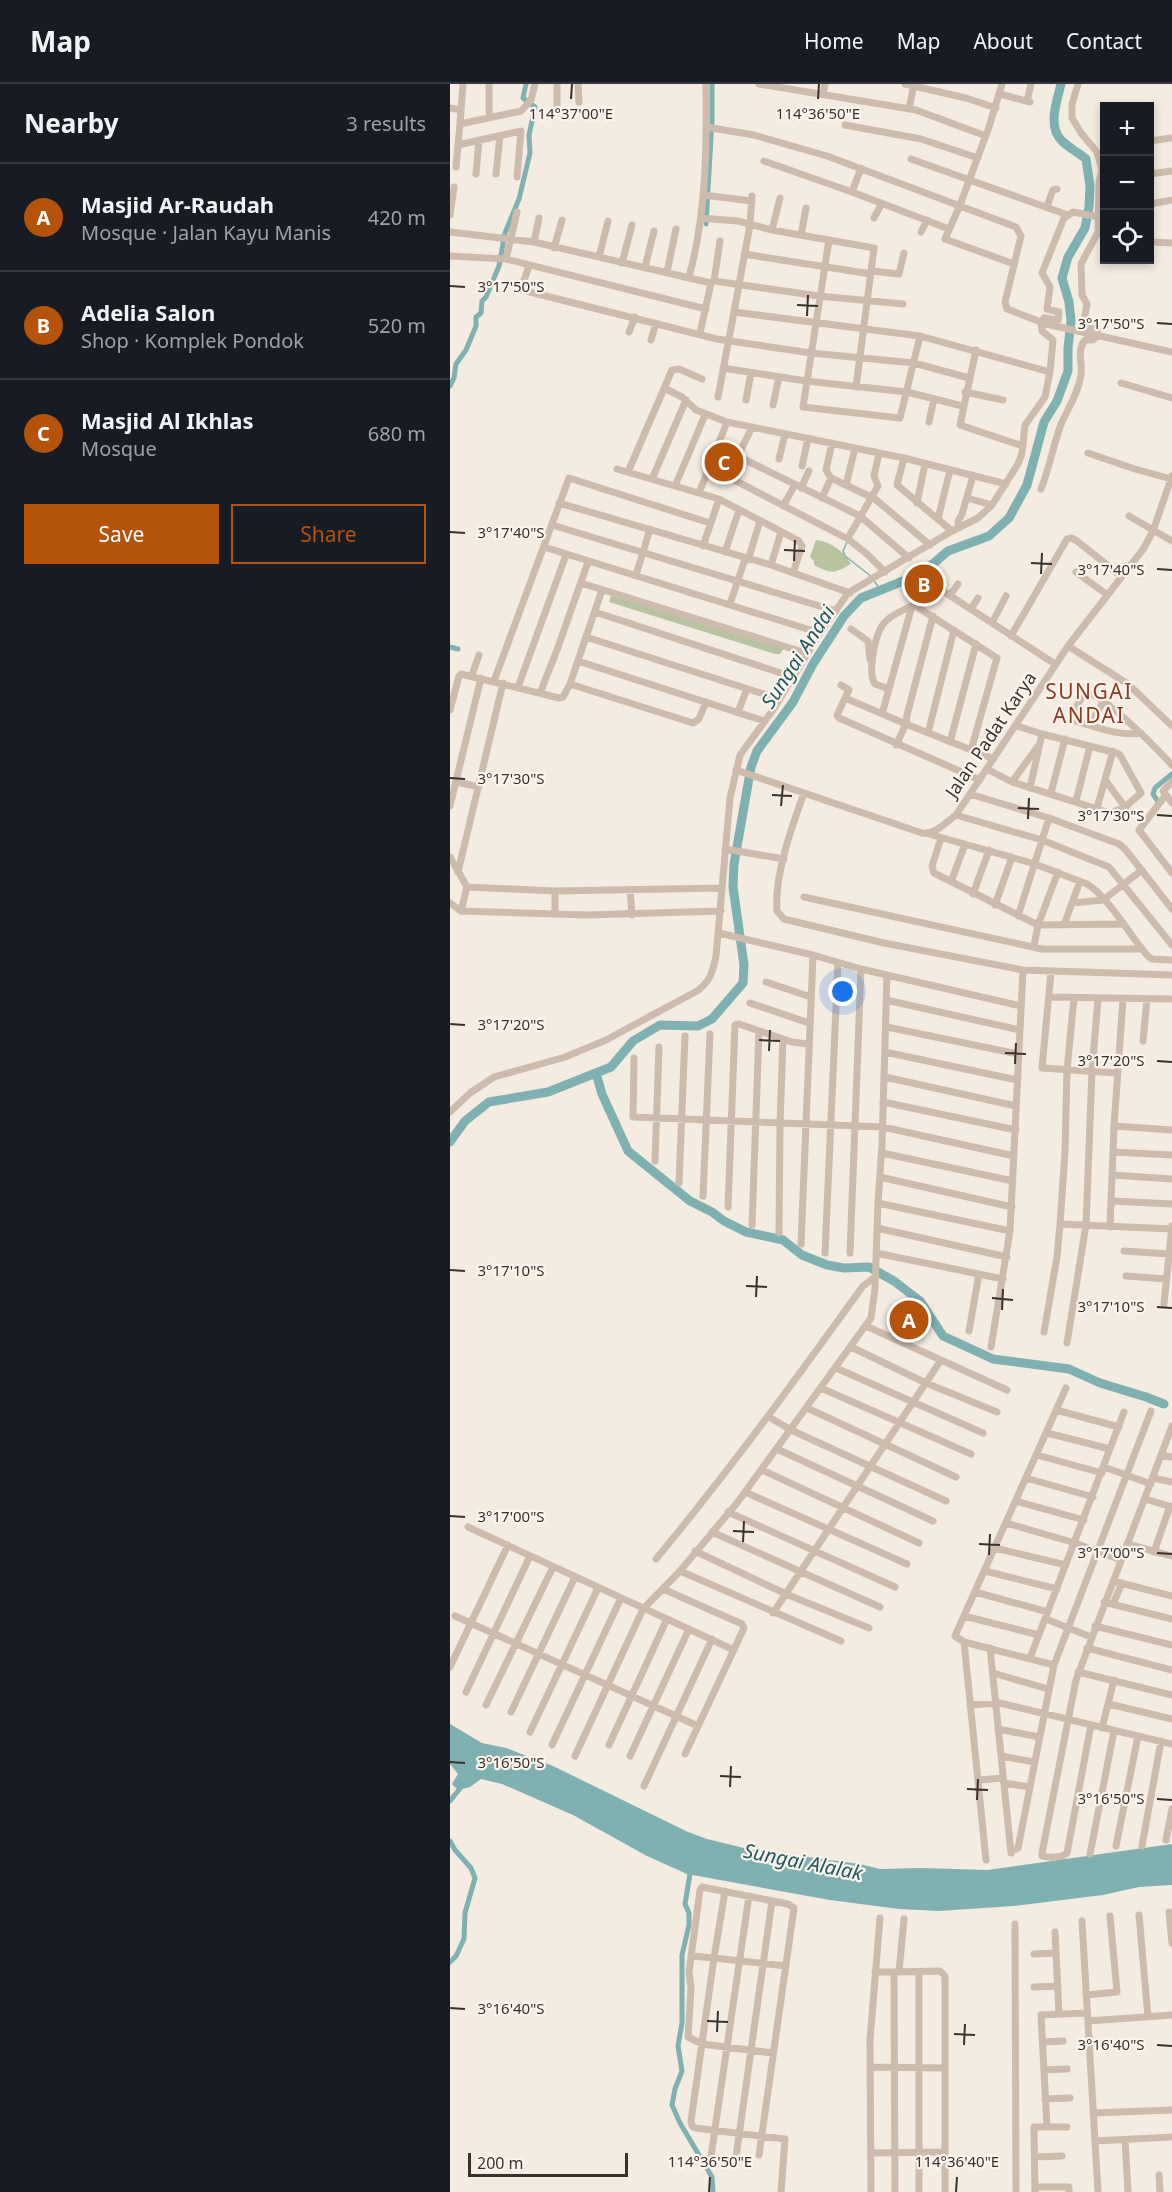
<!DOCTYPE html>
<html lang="en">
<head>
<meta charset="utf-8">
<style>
	:root { --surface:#171b24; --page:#242831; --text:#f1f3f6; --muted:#9ea1a6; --line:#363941; --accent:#b45309 }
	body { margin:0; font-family:"Noto Sans",sans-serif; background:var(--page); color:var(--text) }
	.controls { position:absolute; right:18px; top:18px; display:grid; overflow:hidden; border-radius:0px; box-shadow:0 3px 9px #0003 }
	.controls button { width:54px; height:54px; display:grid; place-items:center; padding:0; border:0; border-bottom:2px solid var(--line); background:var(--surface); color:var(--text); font:30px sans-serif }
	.scale { position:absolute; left:18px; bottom:15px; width:160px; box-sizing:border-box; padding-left:6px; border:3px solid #3b302b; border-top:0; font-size:16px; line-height:21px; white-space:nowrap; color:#3b302b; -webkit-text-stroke:4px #fbf5ee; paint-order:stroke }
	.you { position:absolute; left:393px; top:908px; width:21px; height:21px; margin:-15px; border:4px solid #fff; border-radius:50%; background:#1a73e8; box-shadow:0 0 0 9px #1a73e833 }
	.badge { display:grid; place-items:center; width:39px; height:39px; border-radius:50%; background:var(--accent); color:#fff; font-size:20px; font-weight:700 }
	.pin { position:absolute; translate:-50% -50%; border:3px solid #fff; box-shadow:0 2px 6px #0006 }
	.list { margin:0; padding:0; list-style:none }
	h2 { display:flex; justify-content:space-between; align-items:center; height:78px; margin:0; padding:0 24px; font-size:26px }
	h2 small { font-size:20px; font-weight:400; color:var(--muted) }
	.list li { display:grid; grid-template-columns:39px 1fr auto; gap:18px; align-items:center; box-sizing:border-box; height:108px; padding:0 24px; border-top:2px solid var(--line) }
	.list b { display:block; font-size:22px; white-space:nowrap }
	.list p { margin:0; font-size:20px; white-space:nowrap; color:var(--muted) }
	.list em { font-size:20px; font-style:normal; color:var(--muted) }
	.actions { display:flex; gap:12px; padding:18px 24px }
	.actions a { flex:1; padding:14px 0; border:2px solid var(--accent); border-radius:0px; text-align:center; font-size:21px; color:var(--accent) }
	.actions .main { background:var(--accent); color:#fff }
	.icon { flex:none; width:33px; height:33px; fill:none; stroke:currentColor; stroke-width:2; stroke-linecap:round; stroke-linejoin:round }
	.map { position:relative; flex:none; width:722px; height:2108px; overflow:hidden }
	header { display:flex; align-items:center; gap:36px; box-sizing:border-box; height:84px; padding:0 30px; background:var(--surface); border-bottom:2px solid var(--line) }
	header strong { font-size:28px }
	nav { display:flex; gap:33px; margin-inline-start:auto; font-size:21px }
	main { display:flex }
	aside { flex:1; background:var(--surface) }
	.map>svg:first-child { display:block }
</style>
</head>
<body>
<header>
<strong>Map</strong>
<nav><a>Home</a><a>Map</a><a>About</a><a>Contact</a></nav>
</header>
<main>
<aside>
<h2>Nearby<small>3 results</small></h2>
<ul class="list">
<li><span class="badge">A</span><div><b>Masjid Ar-Raudah</b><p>Mosque · Jalan Kayu Manis</p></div><em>420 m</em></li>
<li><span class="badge">B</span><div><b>Adelia Salon</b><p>Shop · Komplek Pondok</p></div><em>520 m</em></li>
<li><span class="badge">C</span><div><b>Masjid Al Ikhlas</b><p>Mosque</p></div><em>680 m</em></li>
</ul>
<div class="actions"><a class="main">Save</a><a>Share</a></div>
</aside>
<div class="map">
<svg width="722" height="2108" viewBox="0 0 722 2108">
	<rect width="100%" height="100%" fill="#f4ebe1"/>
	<path fill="#b8c4a0" d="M 366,456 C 382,458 393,467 401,480 C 384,490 381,490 364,481 L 364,477 L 360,473 Z
		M 162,509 L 334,564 L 330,570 L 325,570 L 159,518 Z"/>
	<path fill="#7fb0b2" d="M 0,1640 L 32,1659 L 56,1664 L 103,1682 L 238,1748 L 257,1755 L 298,1765 L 410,1780 L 430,1785 L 470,1784 L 538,1786 L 722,1760 L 722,1801 L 689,1803 L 653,1811 L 563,1822 L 489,1827 L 449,1825 L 380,1816 L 237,1790 L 197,1772 L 123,1731 L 52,1700 L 31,1695 L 20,1703 L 8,1706 L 2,1700 L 8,1690 L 0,1680 Z"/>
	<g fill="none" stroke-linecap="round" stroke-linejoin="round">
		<path stroke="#7fb0b2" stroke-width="1.5" d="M 397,458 L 393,467 L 395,472 L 422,493
			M 424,497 L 430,505"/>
		<path stroke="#7fb0b2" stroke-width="5" d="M 256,140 L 262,36 L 262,0
			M 0,302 L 4,294 L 6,280 L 16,266 L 26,242 L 26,233 L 31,229 L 32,217 L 36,213 L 49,182 L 55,149 L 69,115 L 80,69 L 79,51 L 85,23 L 73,14 L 76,0
			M 0,563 L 8,565
			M 706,722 L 709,719 L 703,710 L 705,704 L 722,690
			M 0,1717 L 12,1702
			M 0,1757 L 5,1766 L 21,1784 L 25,1794 L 15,1829 L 14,1855 L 6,1872 L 0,1878
			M 242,1786 L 240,1790 L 235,1820 L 239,1829 L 239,1841 L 232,1871 L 232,1939 L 228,1962 L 232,1987 L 225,2005 L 222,2021 L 230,2039 L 262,2093 L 263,2108"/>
		<path stroke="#7fb0b2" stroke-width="9" d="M 146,989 L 152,1010 L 178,1067 L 240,1117 L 262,1128 L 274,1137 L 296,1148 L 333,1156 L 352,1171 L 377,1181 L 394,1184 L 419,1183 L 444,1197 L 470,1217 L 493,1252 L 543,1275 L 619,1285 L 650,1299 L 696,1313 L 714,1320
			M 0,1058 L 15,1037 L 39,1018 L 98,1008 L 161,983 L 183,957 L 210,941 L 248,942 L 262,935 L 293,899 L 294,881 L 283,803 L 284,780 L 301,683 L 307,667 L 343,618 L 363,580 L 394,532 L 411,514 L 458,495 L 484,479 L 498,467 L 539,452 L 559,434 L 577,401 L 594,338 L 607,317 L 618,287 L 618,264 L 621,237 L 619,218 L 612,194 L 618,173 L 635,144 L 639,123 L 640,102 L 636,75 C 628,68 619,64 612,57 C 597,43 607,17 611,0"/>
		<path stroke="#cdbbac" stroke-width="7" d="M 39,0 L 39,27 L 40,32
			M 107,0 L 107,22
			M 128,0 L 129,18
			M 309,0 L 466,26 L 536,52
			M 455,0 L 516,14 L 546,24
			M 552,0 L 539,43 L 510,121 L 495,155 L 564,180
			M 373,10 L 375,0
			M 550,10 L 580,18
			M 577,17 L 581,0
			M 0,24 L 11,26
			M 459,25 L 464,0
			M 10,40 L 13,0
			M 395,41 L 471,55 L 528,74
			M 256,43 L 304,51 L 377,72 L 566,143 L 571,152 L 555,218 L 557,225 L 596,240 L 722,268
			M 700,57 L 722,54
			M 8,61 L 71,47 L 67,93
			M 461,75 L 618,131
			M 314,77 L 402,108 L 499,145
			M 6,83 L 10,40 L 71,27 L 81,16 L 85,0
			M 26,90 L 29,56
			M 46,90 L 50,52
			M 700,90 L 722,87
			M 402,108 L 411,84
			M 253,111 L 302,117
			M 302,112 L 300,141 L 284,228 L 470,252 L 600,288
			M 700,120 L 722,116
			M 597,122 L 603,106 L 607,105
			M 67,128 L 56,175 L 256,225
			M 0,131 L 4,103
			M 251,134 L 288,137 L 322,146 L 424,164 L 406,303
			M 424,134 L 432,119
			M 322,146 L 330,114
			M 0,148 L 84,158 L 261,199
			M 471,148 L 477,136
			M 351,151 L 356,124
			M 379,156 L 353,323 L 450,334 L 470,252
			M 84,158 L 89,134
			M 700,158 L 722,159
			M 104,164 L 112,136
			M 294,170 L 421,190
			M 0,172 L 56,175
			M 149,173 L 158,137
			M 172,179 L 182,141
			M 79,182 L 72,202 L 76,207 L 267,255 L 361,269 L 464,279 L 519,294
			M 195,183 L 204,147
			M 422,187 L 449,190 L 454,169
			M 217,188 L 226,145
			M 239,193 C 256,131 257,64 256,0
			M 264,197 L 369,212 L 453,220
			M 591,238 L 594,234 L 608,236 L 609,228 L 597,225 L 600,203 L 592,189 L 614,134 L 623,128 L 649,133
			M 179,248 L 185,233
			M 250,249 L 261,199 L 264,197 L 270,157
			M 201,256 L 206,239
			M 526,266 L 510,341 L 573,362
			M 273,284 L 356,297 L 457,308 L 512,322
			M 671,299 L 722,314
			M 214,304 L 232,313 L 246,326 L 277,338 L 454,374 L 556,400
			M 515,308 L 553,316
			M 268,313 L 284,228
			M 296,316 L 301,289
			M 323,321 L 329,293
			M 479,338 L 484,315
			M 382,359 L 376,386 L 381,394 L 425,415 L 480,461
			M 267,362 L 410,432 L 459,474
			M 638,369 L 685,385 L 721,395
			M 288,372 L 302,343
			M 454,374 L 447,401 L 502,447
			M 329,375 L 335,350
			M 352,382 L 358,354
			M 259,383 L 398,455 L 417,470 L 435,488
			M 167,385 L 269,415 L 349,457 L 352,462 L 343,489
			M 178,388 L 222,286 L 229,285 L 252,295
			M 202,395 L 236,316
			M 396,401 L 405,364
			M 225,402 L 255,331
			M 351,404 L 359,387
			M 591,405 C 599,385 603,363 610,343 C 617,325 628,311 631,291 C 633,279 626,267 635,256 L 643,256 L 648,251 L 647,246 L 633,242 L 637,220 L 632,211 L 631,180 L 648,148 L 649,98 L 652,86 L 647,68 L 631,49 L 622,34 L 622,20 L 628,0
			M 249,409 L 277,338
			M 372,414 L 381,394
			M 517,414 L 542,421
			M 109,419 L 321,481 L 400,509
			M 467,419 L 475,380
			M 333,422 L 345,401
			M 679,432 L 722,457
			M 488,435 L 500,386
			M 102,441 L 386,527
			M 509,443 L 508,437 L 512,430 L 523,392
			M 398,454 L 428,402 L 424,392 L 429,369
			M 253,462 L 269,415
			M 94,463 L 370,549
			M 275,468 L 289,426
			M 298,476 L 310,437
			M 321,481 L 331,448
			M 626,488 L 656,510
			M 186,491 L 200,445
			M 476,496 L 605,580
			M 131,499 L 356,569
			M 500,511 L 508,500
			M 280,520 L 295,475
			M 521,525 L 528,514
			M 145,528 L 343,593
			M 542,539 L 556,512
			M 401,545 L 418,557 L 420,575
			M 561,552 L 617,455 L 622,454 L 627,457 L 671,492
			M 136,553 L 329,615
			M 618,562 L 678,600 L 722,642
			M 128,577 L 314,637
			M 22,591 L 29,571
			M 44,597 L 119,394 L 260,439
			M 120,600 L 243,639 L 249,635 L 256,618
			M 391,601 L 399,606 L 395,614 L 456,640 L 544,675
			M 68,603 L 116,471
			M 439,605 L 425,600 C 417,588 425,547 436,537 C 443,530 455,525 464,521 L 547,574 L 521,666
			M 90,609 L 107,566 L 138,478
			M 395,614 L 387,631 L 389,634 L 530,696
			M 0,626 L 9,592 L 11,590 L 109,614 L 113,613 L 120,600 L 152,506
			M 288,628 L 297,605
			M 432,630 L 462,522
			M 640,641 L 653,618
			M 478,649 L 504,546
			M 691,649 C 669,653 643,642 622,636 L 621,632 L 635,608 C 654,610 707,665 722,681
			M 500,658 L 526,560
			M 446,661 L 456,640 L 457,631 L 483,532
			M 537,685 L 562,698 L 660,729 L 675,723 L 691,709 L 670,671 L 667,669 L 592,650 L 567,642
			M 286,686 L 472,749 C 485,751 496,738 506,731 L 618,562 L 694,464 L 703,447 L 722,392
			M 656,697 L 675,723
			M 7,698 L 29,703
			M 562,698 L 588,662
			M 722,698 L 713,707 L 722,719
			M 580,704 L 592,650
			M 354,709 C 342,742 324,792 327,827 L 334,835 L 434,859 L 573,886 L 722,891
			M 601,709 L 615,655
			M 520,710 L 599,734 L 669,760 L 675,765 L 722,825
			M 715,712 L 689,746 L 722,789
			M 626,717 L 640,662
			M 0,722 L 31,594
			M 647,724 L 663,667
			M 506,731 L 592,756 L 659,783 L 722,861
			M 479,750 L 585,780 L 637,800 C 660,814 680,853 699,873 L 702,875 L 722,876
			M 491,754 L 482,782 L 484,789 L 588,841 L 674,840
			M 275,765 L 334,775
			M 0,773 L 17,803 L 11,827
			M 8,788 L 53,599
			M 501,798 L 515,760
			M 17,803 L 105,807 L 272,804
			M 180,806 L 182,831
			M 523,810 L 539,766
			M 354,813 L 592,865 L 692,865
			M 0,819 L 11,827 L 137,831 L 271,827
			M 622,819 L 653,816 L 692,786
			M 545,821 L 562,773
			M 105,830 L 105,807
			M 568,832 L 599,734
			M 614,841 L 630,797
			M 269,849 L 363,871 L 411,885 L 571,922
			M 584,862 L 588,841 L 608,788
			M 601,888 L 592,984 L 667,989
			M 316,898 L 361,913
			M 600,913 L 722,915
			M 436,916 L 570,946
			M 300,919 L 359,939
			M 437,943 L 568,970
			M 693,957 L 697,915
			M 435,968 L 567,996
			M 184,974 L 183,1033 L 433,1043 L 564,1072
			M 435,993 L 566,1022
			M 433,1018 L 566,1046
			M 0,1028 L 20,1009 L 44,993 L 115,973 L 156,956 L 247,907 C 260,898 263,887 266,872 L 280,714 L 290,671 L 323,626 L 370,549 L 398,509 L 502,447 L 528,434 L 542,421 L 568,380 L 572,369 L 575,341 L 595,313 L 600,288 L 603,256 L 592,247 L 591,238
			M 664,1042 L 722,1046
			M 663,1068 L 722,1071
			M 432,1069 L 563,1097
			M 205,1077 L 209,963
			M 662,1091 L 722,1095
			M 430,1093 L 562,1123
			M 229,1099 L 235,952
			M 253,1112 L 260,950
			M 661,1117 L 722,1120
			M 428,1119 L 560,1147
			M 278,1123 L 285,941 L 289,940 L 342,958 L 358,960
			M 610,1140 L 722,1145
			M 302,1141 L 309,947
			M 660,1143 L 664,1042 L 673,915
			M 427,1144 L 557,1173
			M 329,1149 L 330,1040 L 333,955
			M 351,1160 L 363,871
			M 674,1167 L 719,1170
			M 375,1169 L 388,879
			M 400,1169 L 411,885
			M 426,1169 L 553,1195
			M 676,1192 L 716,1195
			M 714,1220 L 722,1142
			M 416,1242 L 557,1306
			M 519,1247 L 529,1190
			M 594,1248 L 607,1173 L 610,1140 L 615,1068 L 617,986 L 624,914
			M 617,1259 L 636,1141 L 642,987 L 648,915
			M 401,1263 L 476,1299 L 547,1328
			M 541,1263 L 560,1147 L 573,886
			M 386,1284 L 533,1349
			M 371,1304 L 521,1370
			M 357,1324 L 506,1393
			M 606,1326 L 669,1343
			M 319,1333 L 341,1346 L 496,1417
			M 597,1349 L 660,1365
			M 327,1365 L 483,1437
			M 587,1371 L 652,1389
			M 711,1371 L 722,1373
			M 654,1383 L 701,1400
			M 312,1386 L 469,1459
			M 576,1394 L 643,1413
			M 703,1394 L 722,1398
			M 295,1408 L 457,1480
			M 695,1415 L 722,1423
			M 566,1417 L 634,1436
			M 278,1428 L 445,1503
			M 556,1439 L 625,1459 L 671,1476
			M 18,1443 L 284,1566
			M 262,1448 L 430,1523
			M 677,1460 L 722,1472
			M 545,1464 L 616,1481
			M 245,1467 L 336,1510 L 419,1544
			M 704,1468 L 720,1422
			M 206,1475 C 279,1387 346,1295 413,1202 L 425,1193
			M 230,1487 L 391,1557
			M 535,1487 L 607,1505
			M 663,1497 L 722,1512
			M 213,1505 L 292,1540 L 294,1544 L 235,1670
			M 525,1508 L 598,1528
			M 654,1518 L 722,1535
			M 663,1520 L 672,1499
			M 323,1529 L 491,1276
			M 5,1532 L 248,1642
			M 514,1532 L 589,1551
			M 596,1535 L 641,1553
			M 645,1542 L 722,1561
			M 514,1558 L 536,1776
			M 540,1564 L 561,1769
			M 637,1564 L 722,1586
			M 580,1574 L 674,1328
			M 604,1581 L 514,1558 L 505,1552 L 616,1304
			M 0,1583 L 58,1461
			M 628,1588 L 722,1611
			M 543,1589 L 598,1605
			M 16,1608 L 80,1472
			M 659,1620 L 722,1635
			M 36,1621 L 103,1483
			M 520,1621 L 550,1619 L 722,1660
			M 61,1628 L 125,1493
			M 641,1641 L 617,1769 C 612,1774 599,1774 592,1772 L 592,1769 L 626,1596 L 722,1342
			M 652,1644 L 664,1596
			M 548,1645 L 589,1653
			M 80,1648 L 148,1504
			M 102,1661 L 171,1514
			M 159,1661 L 217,1535
			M 125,1672 L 193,1525 L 230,1487 L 287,1419 L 421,1234 L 425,1204 L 428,1119 L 432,1061 L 437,891
			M 180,1672 L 239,1545
			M 551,1672 L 584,1678
			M 529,1696 L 553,1694
			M 554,1699 L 580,1703
			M 194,1702 L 262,1555
			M 716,1756 L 722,1725
			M 666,1762 L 688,1652
			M 692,1762 L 711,1657
			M 561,1767 L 568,1764 L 604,1581 L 701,1327
			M 640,1770 L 664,1647
			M 719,1828 L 722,1859
			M 689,1831 L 698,1933
			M 632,1837 L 648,2108
			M 565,1840 L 566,2108
			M 605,1848 L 609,1930
			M 584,1870 L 606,1869
			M 241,1872 L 264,1874 L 275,1807
			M 425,1888 L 444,1888 L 445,2108
			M 444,1888 L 490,1887 L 495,1892 L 495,2108
			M 449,1888 L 454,1835
			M 584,1903 L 608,1902
			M 636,1911 L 667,1908 L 660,1832
			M 638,1937 L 722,1931
			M 593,1958 L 613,1957
			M 421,1983 L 495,1984
			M 594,1986 L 617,1985
			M 595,2015 L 620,2014
			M 643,2029 L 722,2026
			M 597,2043 L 591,1931 L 637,1929
			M 675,2056 L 678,2108
			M 645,2057 L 722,2053
			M 421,2069 L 495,2068
			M 309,2071 L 344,1824 L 338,1820 L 252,1803 L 250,1806 L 239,1888 L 241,1904 L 238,1953 L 252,1960 L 323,1969
			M 286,2073 L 322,1817
			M 585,2073 L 612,2072
			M 260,2079 L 299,1812
			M 709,2091 L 710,2108
			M 585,2103 L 619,2103 L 619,2108
			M 331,2108 L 335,2055 L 245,2044 L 242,2042 L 241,2037 L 264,1874 L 336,1882
			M 421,2108 L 420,1956 L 430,1834
			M 469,2108 L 469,1888
			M 585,2108 L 584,2043 L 617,2043"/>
	</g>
	<path fill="none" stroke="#3b302b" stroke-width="2" d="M 121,15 L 122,0M 368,15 L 369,0M 0,202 L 15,203M 347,221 L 368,222M 357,232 L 358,211M 707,239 L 722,240M 0,448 L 15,449M 334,466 L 355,467M 344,477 L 345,456M 581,479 L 602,480M 707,485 L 722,486M 591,490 L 592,469M 0,694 L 15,695M 322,711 L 342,712M 331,722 L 333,701M 568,724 L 589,725M 707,731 L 722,732M 578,735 L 579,714M 0,940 L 15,941M 309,956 L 330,957M 319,967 L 320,946M 555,969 L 576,970M 707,977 L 722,978M 565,980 L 566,959M 0,1186 L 15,1187M 296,1202 L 317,1203M 306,1213 L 307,1192M 542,1214 L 563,1216M 707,1223 L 722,1224M 552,1226 L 553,1205M 0,1432 L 15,1433M 283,1447 L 304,1448M 293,1458 L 294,1437M 529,1460 L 550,1461M 707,1469 L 722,1470M 539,1471 L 540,1450M 0,1678 L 15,1679M 270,1692 L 291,1693M 280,1703 L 281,1682M 517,1705 L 538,1706M 707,1715 L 722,1716M 527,1716 L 528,1695M 0,1924 L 15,1925M 257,1937 L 278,1938M 267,1948 L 268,1927M 504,1950 L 525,1951M 514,1961 L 515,1940M 707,1961 L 722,1962M 259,2108 L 260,2093M 506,2108 L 507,2093"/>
	<g text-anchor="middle" stroke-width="4.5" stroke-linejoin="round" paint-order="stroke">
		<g font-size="18" fill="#3b302b" stroke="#fbf5ee">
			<text transform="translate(541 651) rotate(-56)" y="6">Jalan Padat Karya</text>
		</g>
		<g font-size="20" font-style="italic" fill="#1f5a5e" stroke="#fbf5ee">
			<text transform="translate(348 573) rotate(-57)" y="7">Sungai Andai</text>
			<text transform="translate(353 1778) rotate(11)" y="7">Sungai Alalak</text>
		</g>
		<g font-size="21" letter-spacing="1.5" fill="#8c3b22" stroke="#fbf5ee">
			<text x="639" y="615">SUNGAI<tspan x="639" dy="24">ANDAI</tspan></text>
		</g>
	</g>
	<g font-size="15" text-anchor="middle" fill="#3b302b" stroke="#fbf5ee" stroke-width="4.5" stroke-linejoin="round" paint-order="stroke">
		<text x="121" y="35">114°37'00"E</text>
		<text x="368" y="35">114°36'50"E</text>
		<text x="61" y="208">3°17'50"S</text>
		<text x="661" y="245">3°17'50"S</text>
		<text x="61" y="454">3°17'40"S</text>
		<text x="661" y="491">3°17'40"S</text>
		<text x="61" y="700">3°17'30"S</text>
		<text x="661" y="737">3°17'30"S</text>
		<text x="61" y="946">3°17'20"S</text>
		<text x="661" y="982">3°17'20"S</text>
		<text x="61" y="1192">3°17'10"S</text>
		<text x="661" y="1228">3°17'10"S</text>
		<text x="61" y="1438">3°17'00"S</text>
		<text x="661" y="1474">3°17'00"S</text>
		<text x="61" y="1684">3°16'50"S</text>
		<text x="661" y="1720">3°16'50"S</text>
		<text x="61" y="1930">3°16'40"S</text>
		<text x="661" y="1966">3°16'40"S</text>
		<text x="260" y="2083">114°36'50"E</text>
		<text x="507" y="2083">114°36'40"E</text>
	</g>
</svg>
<div class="controls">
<button>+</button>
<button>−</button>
<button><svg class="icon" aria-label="locate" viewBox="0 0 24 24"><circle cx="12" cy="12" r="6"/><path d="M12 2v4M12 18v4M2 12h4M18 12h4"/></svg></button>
</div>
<div class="scale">200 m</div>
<div class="you"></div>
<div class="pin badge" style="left:459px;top:1236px">A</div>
<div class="pin badge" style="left:474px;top:500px">B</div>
<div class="pin badge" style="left:274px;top:378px">C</div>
</div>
</main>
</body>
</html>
